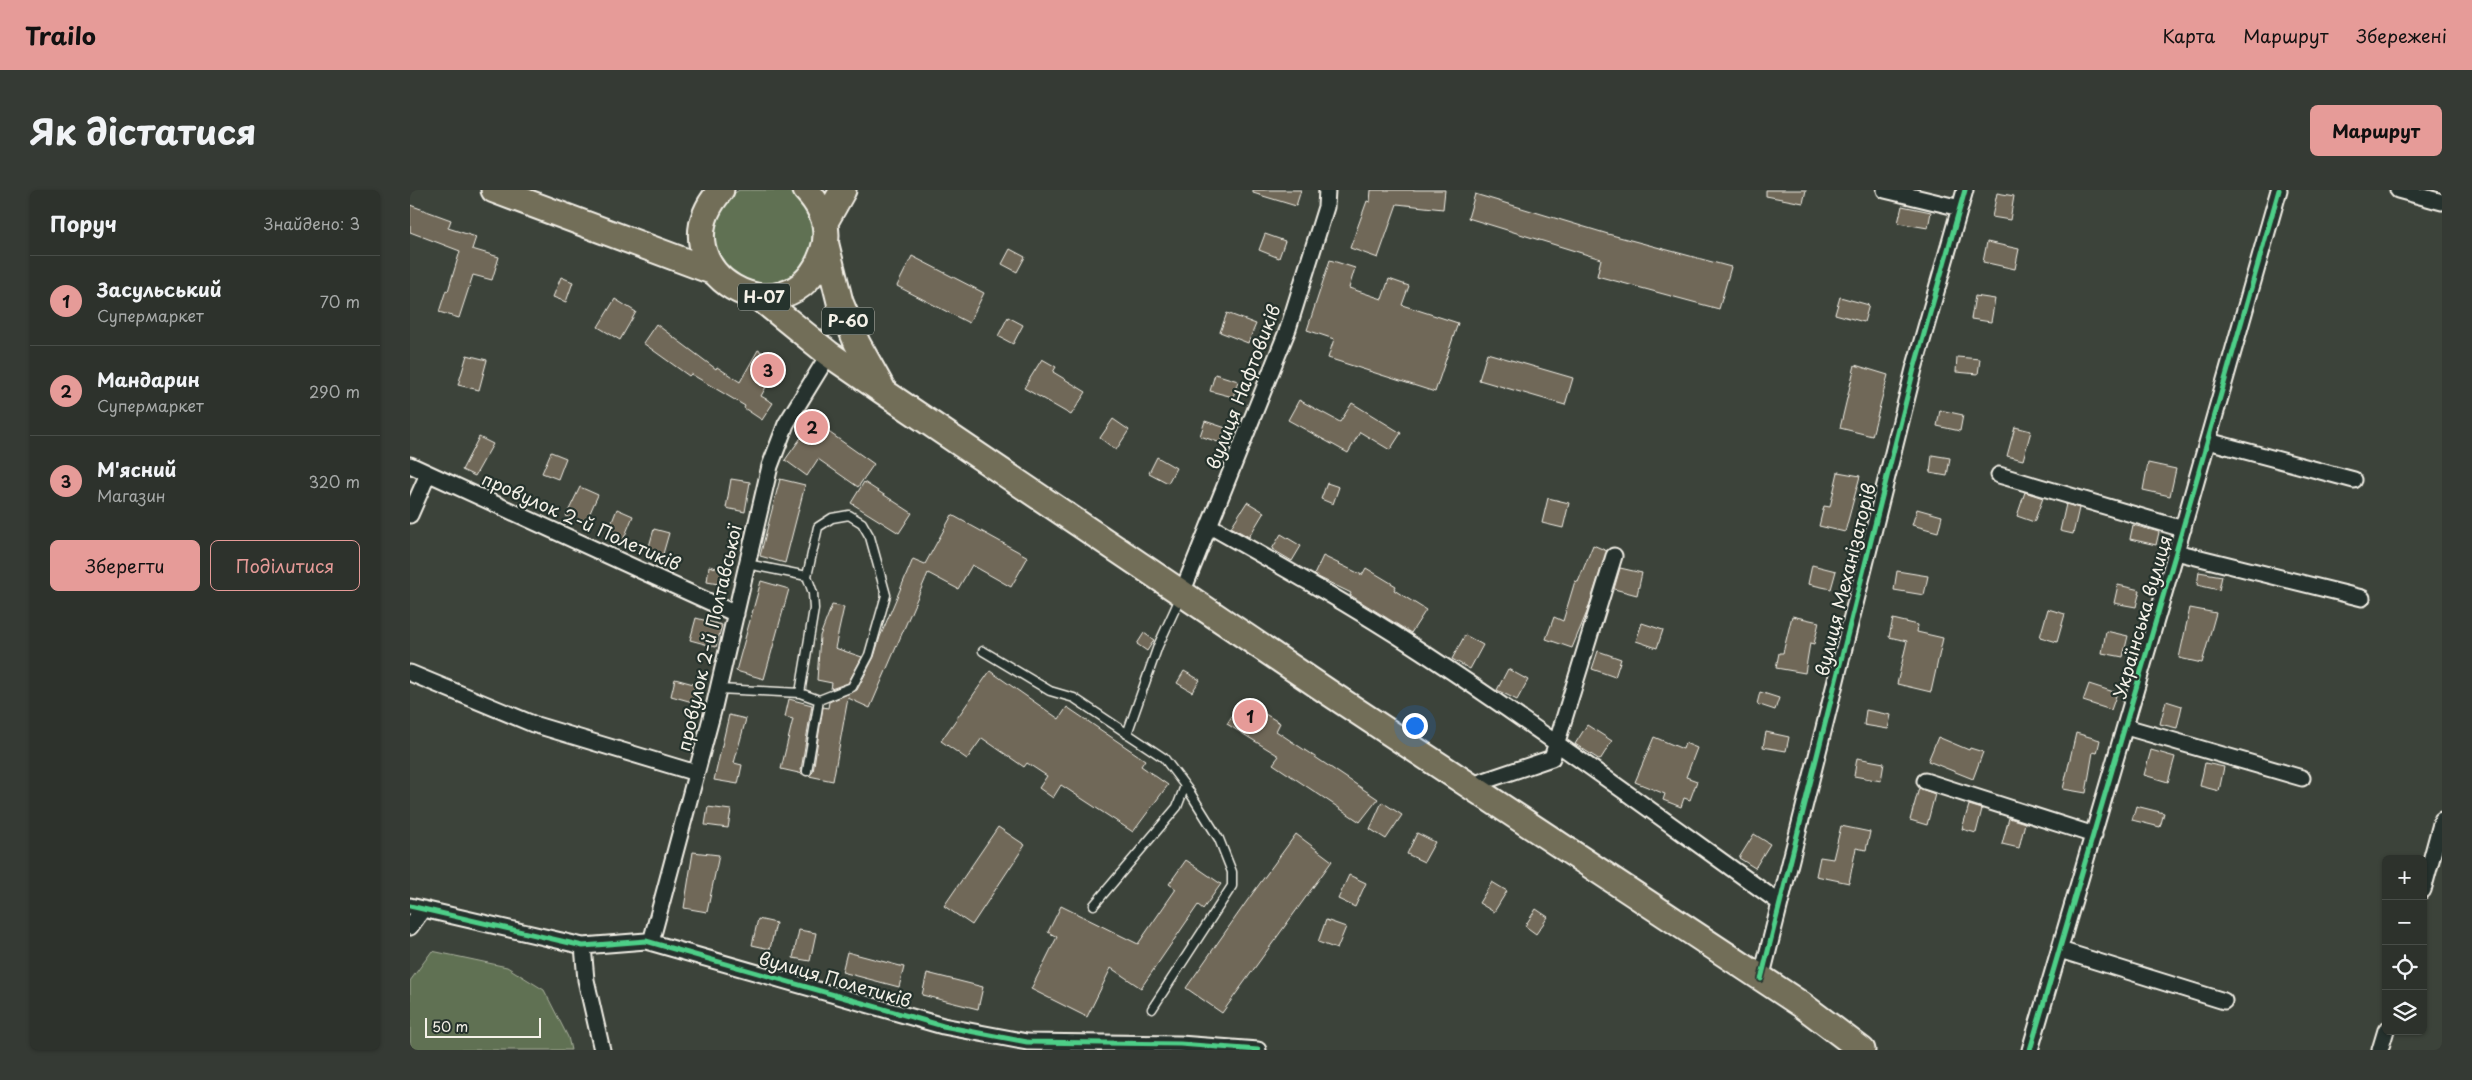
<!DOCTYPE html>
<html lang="uk">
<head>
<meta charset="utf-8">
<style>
	:root { --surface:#2d322c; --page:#353a34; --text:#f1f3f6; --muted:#a7aaa9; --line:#484d48; --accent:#e69b98 }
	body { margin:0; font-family:"Playpen Sans",sans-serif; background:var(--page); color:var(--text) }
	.controls { position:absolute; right:15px; bottom:15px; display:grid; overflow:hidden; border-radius:8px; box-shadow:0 1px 4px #0004 }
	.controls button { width:45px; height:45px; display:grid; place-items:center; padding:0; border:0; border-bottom:1px solid var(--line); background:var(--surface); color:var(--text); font:25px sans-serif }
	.scale { position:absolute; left:15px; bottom:12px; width:116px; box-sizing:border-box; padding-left:5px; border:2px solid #f4f1e8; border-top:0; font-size:14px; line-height:18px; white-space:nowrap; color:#f4f1e8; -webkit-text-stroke:4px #26332d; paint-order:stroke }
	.you { position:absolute; left:1004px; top:535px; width:18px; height:18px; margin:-12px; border:4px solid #fff; border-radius:50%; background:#1a73e8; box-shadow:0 0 0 8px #1a73e833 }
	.badge { display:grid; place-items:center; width:32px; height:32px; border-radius:50%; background:var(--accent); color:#111; font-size:16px; font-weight:700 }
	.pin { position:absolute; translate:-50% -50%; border:2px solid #fff; box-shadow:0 1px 5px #0006 }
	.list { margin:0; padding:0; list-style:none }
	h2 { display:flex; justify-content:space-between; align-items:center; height:65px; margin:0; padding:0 20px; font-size:21px }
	h2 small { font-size:16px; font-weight:400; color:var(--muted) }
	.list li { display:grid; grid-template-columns:32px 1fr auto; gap:15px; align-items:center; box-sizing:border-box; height:90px; padding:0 20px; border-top:1px solid var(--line) }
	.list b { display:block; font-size:19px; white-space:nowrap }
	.list p { margin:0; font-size:16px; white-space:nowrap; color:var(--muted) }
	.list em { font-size:16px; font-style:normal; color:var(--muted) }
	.actions { display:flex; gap:10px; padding:15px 20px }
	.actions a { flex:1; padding:11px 0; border:1px solid var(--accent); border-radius:8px; text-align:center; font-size:18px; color:var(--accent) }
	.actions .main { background:var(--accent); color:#111 }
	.icon { flex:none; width:28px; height:28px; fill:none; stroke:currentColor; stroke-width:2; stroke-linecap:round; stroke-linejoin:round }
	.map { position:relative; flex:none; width:2032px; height:860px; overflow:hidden; border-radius:8px }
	header { display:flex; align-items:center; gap:30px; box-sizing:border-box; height:70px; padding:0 25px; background:var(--accent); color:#111 }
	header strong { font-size:24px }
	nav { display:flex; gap:28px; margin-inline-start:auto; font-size:18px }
	.intro { display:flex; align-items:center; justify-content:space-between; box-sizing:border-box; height:120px; padding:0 30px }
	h1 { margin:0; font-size:35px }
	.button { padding:12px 22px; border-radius:8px; background:var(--accent); color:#111; font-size:18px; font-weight:700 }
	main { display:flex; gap:30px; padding:0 30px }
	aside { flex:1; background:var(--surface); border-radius:8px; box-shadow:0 1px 4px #0004 }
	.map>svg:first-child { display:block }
</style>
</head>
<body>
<header>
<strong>Trailo</strong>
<nav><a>Карта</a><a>Маршрут</a><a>Збережені</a></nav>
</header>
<div class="intro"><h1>Як дістатися</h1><a class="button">Маршрут</a></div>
<main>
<aside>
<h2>Поруч<small>Знайдено: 3</small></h2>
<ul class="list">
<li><span class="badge">1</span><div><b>Засульський</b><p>Супермаркет</p></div><em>70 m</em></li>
<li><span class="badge">2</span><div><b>Мандарин</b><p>Супермаркет</p></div><em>290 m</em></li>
<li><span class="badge">3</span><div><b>М'ясний</b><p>Магазин</p></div><em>320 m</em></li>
</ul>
<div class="actions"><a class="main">Зберегти</a><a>Поділитися</a></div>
</aside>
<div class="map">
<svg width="2032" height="860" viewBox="0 0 2032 860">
	<rect width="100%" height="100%" fill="#3c433a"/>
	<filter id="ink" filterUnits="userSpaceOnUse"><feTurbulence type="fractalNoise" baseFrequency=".02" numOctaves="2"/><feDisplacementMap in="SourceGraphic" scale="10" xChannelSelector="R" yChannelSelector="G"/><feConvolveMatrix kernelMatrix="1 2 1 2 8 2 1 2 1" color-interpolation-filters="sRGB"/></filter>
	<g filter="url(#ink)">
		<path fill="#607153" stroke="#aab19e" d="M 329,0 C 344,0 361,0 375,0 C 381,1 386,6 390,11 C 404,28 405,47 397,68 C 380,108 321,98 306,63 C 303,56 305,47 306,40 C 307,19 312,12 329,0 Z
			M 22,761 L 97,777 L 134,800 L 158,847 L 161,860 L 0,860 L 0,791 Z"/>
		<path fill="#706858" stroke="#f4f1e8" d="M 843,0 L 891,0 L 886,16 L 843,3 Z
			M 961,0 L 1035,0 L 1033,19 L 987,14 L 968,68 L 940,58 L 957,11 L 960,12 Z
			M 1356,0 L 1396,0 L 1393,13 L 1356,6 Z
			M 1587,3 L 1604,6 L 1600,30 L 1582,27 Z
			M 1065,4 L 1198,44 L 1321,77 L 1309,119 L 1187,86 L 1191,69 L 1058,28 Z
			M 0,15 L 41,30 L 38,38 L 66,47 L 62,59 L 89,67 L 82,90 L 63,85 L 49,128 L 29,122 L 36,100 L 38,101 L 50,61 L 0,42 Z
			M 1492,16 L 1521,22 L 1518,38 L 1488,33 Z
			M 855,44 L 875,51 L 869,68 L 849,60 Z
			M 1577,52 L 1609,59 L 1605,79 L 1573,72 Z
			M 600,59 L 615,67 L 607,82 L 592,74 Z
			M 502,66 L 574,103 L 559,133 L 487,96 Z
			M 920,70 L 945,78 L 939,98 L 972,109 L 979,89 L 999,96 L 992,115 L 1048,133 L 1025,202 L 918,168 L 924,149 L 897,140 Z
			M 151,87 L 163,92 L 156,112 L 143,107 Z
			M 1565,106 L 1585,109 L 1581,132 L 1561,129 Z
			M 1430,107 L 1459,115 L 1454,132 L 1425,124 Z
			M 205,109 L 226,122 L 210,150 L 188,137 Z
			M 817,123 L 846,134 L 838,153 L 810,142 Z
			M 598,127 L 613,135 L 603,154 L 588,146 Z
			M 246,134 L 306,179 L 307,177 L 330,192 L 348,160 L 370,172 L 351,206 L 363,213 L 352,230 L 334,218 L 335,216 L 281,184 L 279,186 L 233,153 Z
			M 1077,163 L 1163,188 L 1155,215 L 1069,190 Z
			M 57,165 L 77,170 L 69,200 L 48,195 Z
			M 1547,167 L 1570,169 L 1568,184 L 1546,182 Z
			M 632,169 L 646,177 L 643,182 L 676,202 L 661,225 L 614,198 Z
			M 1445,175 L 1478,185 L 1462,246 L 1430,238 Z
			M 805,184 L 828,191 L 823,207 L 800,201 Z
			M 889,210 L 930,232 L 942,213 L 991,243 L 980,260 L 950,242 L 938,263 L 878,230 Z
			M 1530,220 L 1553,225 L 1550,241 L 1527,236 Z
			M 703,229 L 719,240 L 706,260 L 690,248 Z
			M 403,231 L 464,274 L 448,297 L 408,269 L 397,286 L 375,270 Z
			M 795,231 L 816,238 L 811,253 L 790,246 Z
			M 1605,237 L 1621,241 L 1613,270 L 1597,266 Z
			M 69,247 L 83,254 L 65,286 L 52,280 Z
			M 141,262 L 156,268 L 148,289 L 132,283 Z
			M 1522,265 L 1540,268 L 1537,286 L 1520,283 Z
			M 747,267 L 766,278 L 758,293 L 739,283 Z
			M 1738,273 L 1766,279 L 1760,306 L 1733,300 Z
			M 1428,282 L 1450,286 L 1435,342 L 1409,336 L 1414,316 L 1420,317 Z
			M 321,289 L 340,292 L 335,322 L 316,318 Z
			M 370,289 L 395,295 L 375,373 L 350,366 Z
			M 454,292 L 502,323 L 489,343 L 441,313 Z
			M 917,293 L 929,297 L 923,314 L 911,309 Z
			M 170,297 L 188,305 L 175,334 L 156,326 Z
			M 1615,302 L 1633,308 L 1624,332 L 1607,326 Z
			M 1138,308 L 1159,313 L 1153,338 L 1132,333 Z
			M 837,312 L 854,322 L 839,347 L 821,337 Z
			M 1656,314 L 1669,318 L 1663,344 L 1650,341 Z
			M 207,319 L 223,326 L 212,353 L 196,347 Z
			M 1507,319 L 1532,326 L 1528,342 L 1502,335 Z
			M 542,325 L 618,367 L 601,397 L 562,375 L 548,399 L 518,383 L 460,518 L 438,508 L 423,591 L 399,586 L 403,582 L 413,517 L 418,518 L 419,512 L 447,500 L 464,467 L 470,447 L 503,369 L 515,374 Z
			M 1723,335 L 1749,342 L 1746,355 L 1720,349 Z
			M 244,339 L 259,343 L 251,371 L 236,367 Z
			M 871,344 L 891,356 L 882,371 L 862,359 Z
			M 1183,355 L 1197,361 L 1177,422 L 1162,458 L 1136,449 L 1144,427 L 1153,431 L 1165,391 L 1168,392 Z
			M 913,366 L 952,385 L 956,378 L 986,396 L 984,400 L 1016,420 L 1001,443 L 940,405 L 941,403 L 904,385 Z
			M 1402,375 L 1426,381 L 1421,399 L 1398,394 Z
			M 299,376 L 317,381 L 314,395 L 297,392 Z
			M 1210,378 L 1232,383 L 1227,405 L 1204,399 Z
			M 1487,381 L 1518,386 L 1514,405 L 1484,400 Z
			M 1789,382 L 1812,386 L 1809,400 L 1787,395 Z
			M 351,391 L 379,399 L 354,489 L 326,481 Z
			M 1708,395 L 1730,400 L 1726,417 L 1704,413 Z
			M 422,415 L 434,417 L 425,458 L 452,467 L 438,493 L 421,499 L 422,493 L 407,490 L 410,446 Z
			M 1780,418 L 1806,423 L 1792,473 L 1769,468 Z
			M 1638,419 L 1655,424 L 1647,452 L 1630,447 Z
			M 1382,426 L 1409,432 L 1404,454 L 1400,453 L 1395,483 L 1366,478 L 1369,463 L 1373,463 Z
			M 286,428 L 312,435 L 306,457 L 280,450 Z
			M 1483,429 L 1508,435 L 1507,442 L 1533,448 L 1521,502 L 1487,494 L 1497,451 L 1479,447 Z
			M 1232,433 L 1253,440 L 1247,458 L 1226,451 Z
			M 1696,441 L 1718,446 L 1713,467 L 1692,463 Z
			M 734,443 L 744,450 L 737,461 L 727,454 Z
			M 1055,445 L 1073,455 L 1060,479 L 1042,469 Z
			M 1188,461 L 1211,469 L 1205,487 L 1182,479 Z
			M 1098,479 L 1118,490 L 1107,510 L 1087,500 Z
			M 580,481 L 649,529 L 657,517 L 735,570 L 731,576 L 758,595 L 723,642 L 651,595 L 643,608 L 629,598 L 637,586 L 617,573 L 614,577 L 572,548 L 557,569 L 531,551 Z
			M 774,481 L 790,490 L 782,502 L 767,493 Z
			M 265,489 L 291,496 L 286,513 L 261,506 Z
			M 1679,494 L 1707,503 L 1701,520 L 1673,511 Z
			M 1350,502 L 1369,508 L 1365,520 L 1347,514 Z
			M 379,509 L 402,515 L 391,580 L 393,584 L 371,579 L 383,529 L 375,527 Z
			M 832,510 L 870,533 L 866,541 L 968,609 L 950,632 L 863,574 L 869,566 L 817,534 Z
			M 1756,511 L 1772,516 L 1767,538 L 1750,534 Z
			M 1456,520 L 1481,525 L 1478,539 L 1454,535 Z
			M 319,525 L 336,529 L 324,573 L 332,575 L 328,594 L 304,590 Z
			M 1177,535 L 1202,551 L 1190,570 L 1165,554 Z
			M 1356,542 L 1379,547 L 1376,561 L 1353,557 Z
			M 1666,543 L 1690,550 L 1687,563 L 1683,562 L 1676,603 L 1653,599 Z
			M 1244,547 L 1273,559 L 1275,553 L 1287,558 L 1276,587 L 1287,591 L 1280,610 L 1274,608 L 1271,617 L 1253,610 L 1255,604 L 1225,592 Z
			M 1528,547 L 1559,560 L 1560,558 L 1573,562 L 1563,589 L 1518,571 Z
			M 1741,560 L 1765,567 L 1758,592 L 1734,585 Z
			M 1447,568 L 1474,573 L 1471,591 L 1444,586 Z
			M 1795,573 L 1814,577 L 1809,601 L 1790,596 Z
			M 1509,598 L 1525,604 L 1517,635 L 1500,630 Z
			M 972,612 L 992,625 L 976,649 L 960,639 Z
			M 1559,615 L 1572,619 L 1566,643 L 1552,639 Z
			M 1726,616 L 1754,623 L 1750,637 L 1722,630 Z
			M 298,617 L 321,620 L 318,638 L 295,635 Z
			M 1599,628 L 1615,633 L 1609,658 L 1592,654 Z
			M 1431,636 L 1460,642 L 1456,660 L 1446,658 L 1439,693 L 1406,686 L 1410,667 L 1423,669 Z
			M 588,637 L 615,655 L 562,735 L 534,716 Z
			M 1007,643 L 1025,652 L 1014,672 L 997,664 Z
			M 886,644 L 922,671 L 812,823 L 776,798 L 837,711 Z
			M 1344,644 L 1360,654 L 1345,678 L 1329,668 Z
			M 283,662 L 309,665 L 297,722 L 274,718 Z
			M 776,670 L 811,694 L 793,719 L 788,715 L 731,798 L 701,778 L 677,827 L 621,799 L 647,747 L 638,742 L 651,716 L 728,754 L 766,699 L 759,694 Z
			M 939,685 L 956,693 L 945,717 L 928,709 Z
			M 1082,692 L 1097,701 L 1084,722 L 1069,713 Z
			M 1126,719 L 1138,727 L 1126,744 L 1115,736 Z
			M 348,729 L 366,733 L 360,759 L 342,755 Z
			M 916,730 L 936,737 L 927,759 L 908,752 Z
			M 389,740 L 406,743 L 400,771 L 383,768 Z
			M 437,762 L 494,777 L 489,797 L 432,782 Z
			M 517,783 L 573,797 L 568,819 L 512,805 Z"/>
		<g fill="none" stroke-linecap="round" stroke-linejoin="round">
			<defs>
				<path id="service" d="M 337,374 L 397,386
					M 573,461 L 640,501 L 664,508 L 754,568 L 779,601 L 809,649 L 822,682 L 822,696 L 742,819
					M 308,499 L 390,503 L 409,510
					M 390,503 L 404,419 L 403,403 L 397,386 L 408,337 L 422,328 L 439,325 L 452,333 L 460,347 L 476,405 L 459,465 L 442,497 L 409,510 L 397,581
					M 717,544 L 748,456 L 771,406
					M 684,715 L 767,617 L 775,596"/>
				<path id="minor" d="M 1475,0 L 1550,18
					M 1988,0 L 2032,12
					M 1798,251 L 1944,290
					M 0,275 L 326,424
					M 1589,285 L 1773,339
					M 0,325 L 18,284
					M 800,336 C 871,376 942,416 1011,461 C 1133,541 1251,628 1370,713
					M 1766,362 L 1952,408
					M 772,403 L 878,139 L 916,17 L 917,0
					M 0,483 L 123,534 L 286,583
					M 1716,537 L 1892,588
					M 1515,591 L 1684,645
					M 1059,596 L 1142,568 L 1204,366
					M 2013,700 L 2032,630
					M 0,716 L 173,756 L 236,751 L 533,836 L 617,852 L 770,854 L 848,860
					M 0,737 L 13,719
					M 241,752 L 303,521 L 360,276 L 376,234 L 419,164
					M 173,756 L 176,790 L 192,860
					M 1650,760 L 1814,811
					M 1351,789 L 1504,179 L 1555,0
					M 1620,860 L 1766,362 L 1869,0
					M 1970,860 L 1976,840"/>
				<path id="primary" d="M 84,0 L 304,82
					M 311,0 C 241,80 379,159 413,62 C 421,39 412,17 396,0
					M 415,32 L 433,0
					M 416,55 L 430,112 L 447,153 L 472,198
					M 350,108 L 419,164 L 474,202 L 921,504 L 1392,815 L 1452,860"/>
			</defs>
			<use href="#service" stroke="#f4f1e8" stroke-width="11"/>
			<use href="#minor" stroke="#f4f1e8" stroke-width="19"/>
			<use href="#primary" stroke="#f4f1e8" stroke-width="29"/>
			<use href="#service" stroke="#26332d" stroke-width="8"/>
			<use href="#minor" stroke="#26332d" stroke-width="15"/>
			<use href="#primary" stroke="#726e59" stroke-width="25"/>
			<defs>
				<path id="cycleway" d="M 0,716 L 173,756 L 236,751 L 533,836 L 617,852 L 770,854 L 848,860
					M 1351,789 L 1504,179 L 1555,0
					M 1620,860 L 1766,362 L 1869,0"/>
			</defs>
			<use href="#cycleway" stroke="#26332d" stroke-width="8"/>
			<use href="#cycleway" stroke="#4dcf88" stroke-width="5"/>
		</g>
	</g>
	<g text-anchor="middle" stroke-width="4.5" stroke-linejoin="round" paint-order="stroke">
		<g fill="#26332d" stroke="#b6b8b0" stroke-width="1">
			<rect x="328" y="93.5" width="52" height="27" rx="4"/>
			<rect x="412" y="117.5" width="52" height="27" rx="4"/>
		</g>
		<g font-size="16" font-weight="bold" fill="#f4f1e8">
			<text x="354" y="113">Н-07</text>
			<text x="438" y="137">Р-60</text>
		</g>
		<g font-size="18" fill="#f4f1e8" stroke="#26332d">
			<text transform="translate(834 197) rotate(-69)" y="6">вулиця Нафтовиків</text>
			<text transform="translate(171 332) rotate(24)" y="6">провулок 2-й Полетиків</text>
			<text transform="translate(1436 390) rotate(-76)" y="6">вулиця Механізаторів</text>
			<text transform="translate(1733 427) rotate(-74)" y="6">Українська вулиця</text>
			<text transform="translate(300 448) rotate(-77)" y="6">провулок 2-й Полтавської</text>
			<text transform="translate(425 790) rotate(16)" y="6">вулиця Полетиків</text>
		</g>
	</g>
</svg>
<div class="controls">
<button>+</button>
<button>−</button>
<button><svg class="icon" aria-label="locate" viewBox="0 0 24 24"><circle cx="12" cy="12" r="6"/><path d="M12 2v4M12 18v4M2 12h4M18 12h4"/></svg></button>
<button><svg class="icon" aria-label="layers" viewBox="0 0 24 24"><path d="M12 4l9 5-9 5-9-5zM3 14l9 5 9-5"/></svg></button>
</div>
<div class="scale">50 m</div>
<div class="you"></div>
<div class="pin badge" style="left:840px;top:526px">1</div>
<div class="pin badge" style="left:402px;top:237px">2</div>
<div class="pin badge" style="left:358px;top:180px">3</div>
</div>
</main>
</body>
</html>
